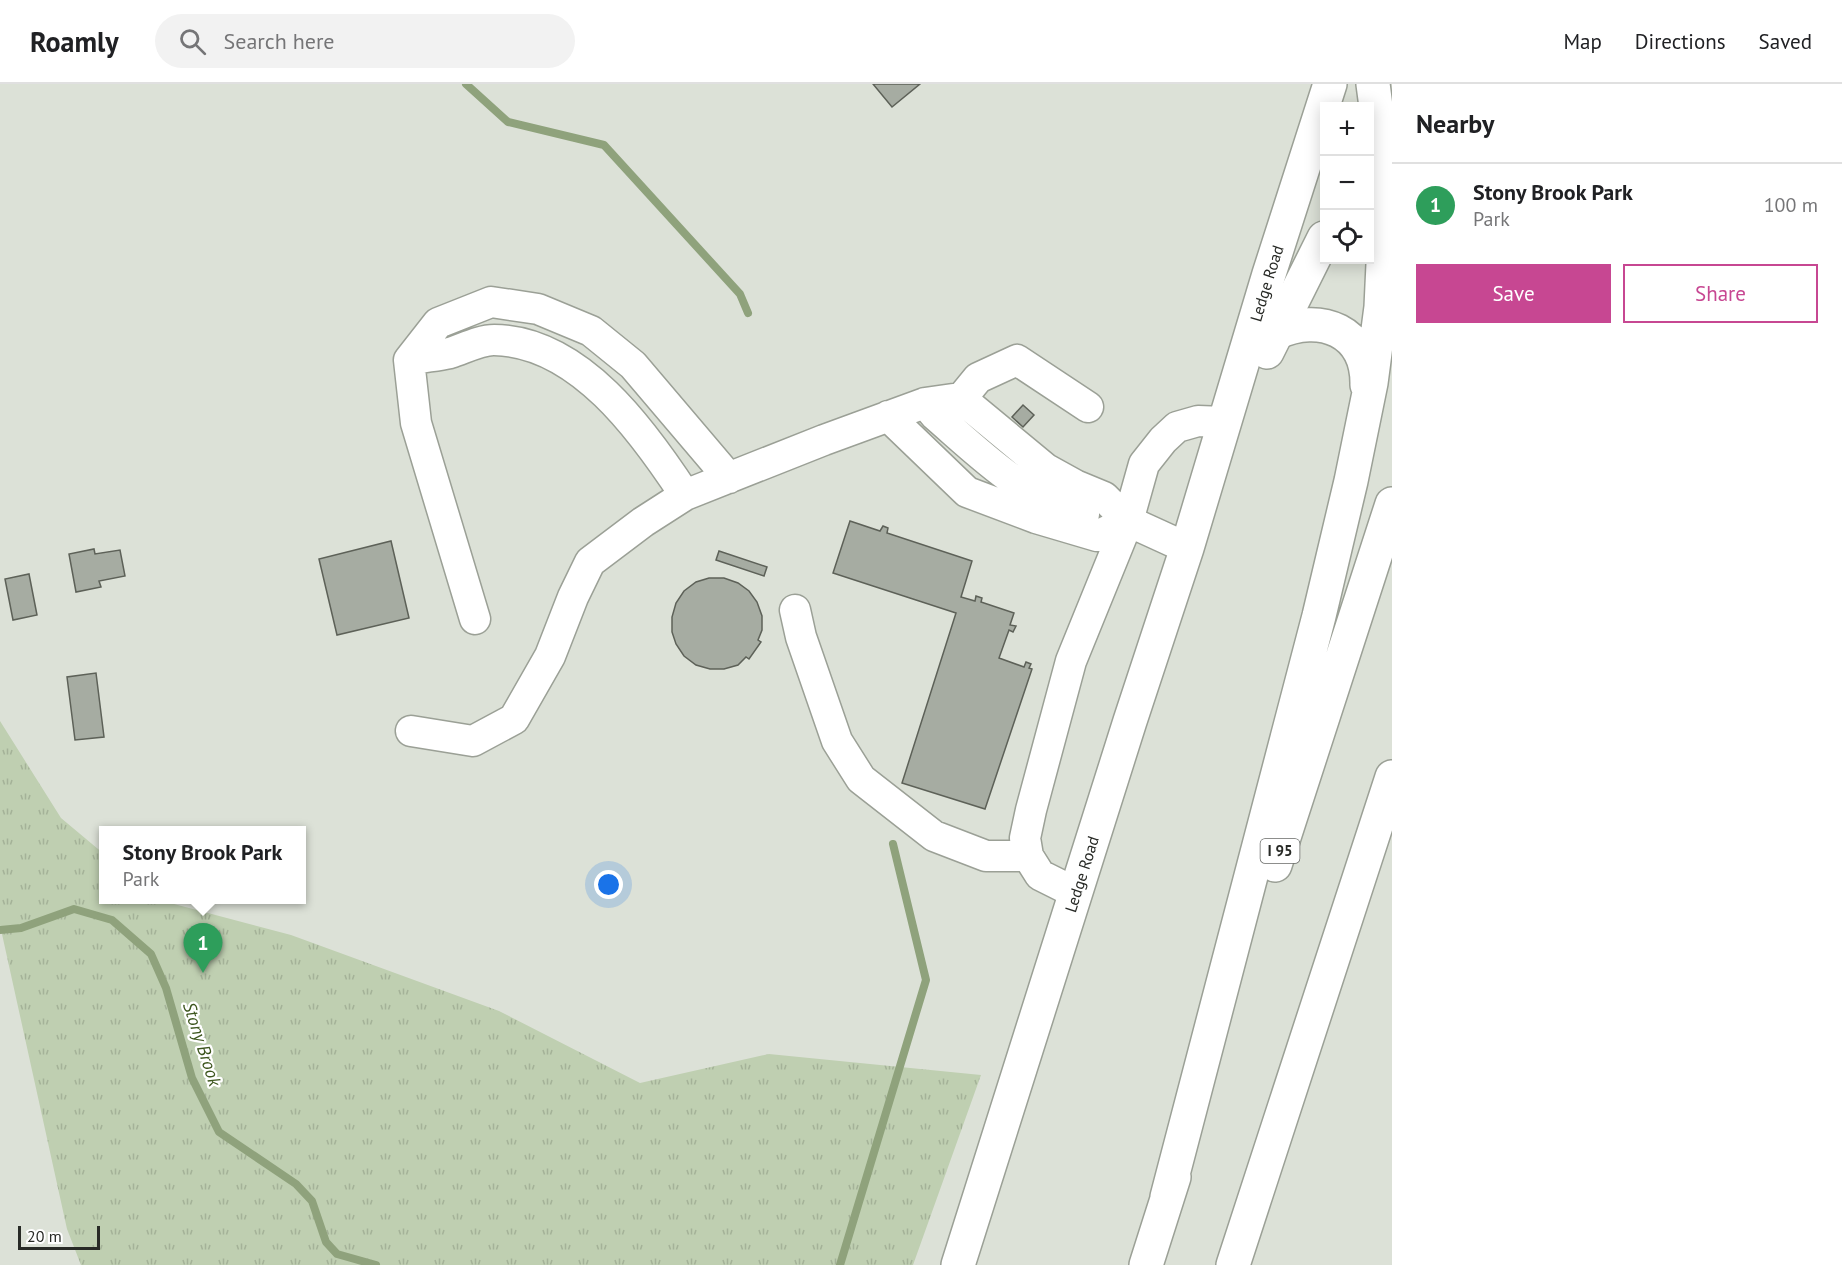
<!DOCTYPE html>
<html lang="en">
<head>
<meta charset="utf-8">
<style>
	:root { --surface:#fff; --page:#f2f2f2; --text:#202124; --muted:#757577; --line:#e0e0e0; --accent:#c74792 }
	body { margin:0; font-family:"PT Sans",sans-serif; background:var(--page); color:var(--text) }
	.controls { position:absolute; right:18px; top:18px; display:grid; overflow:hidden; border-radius:0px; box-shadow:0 3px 15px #0003 }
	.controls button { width:54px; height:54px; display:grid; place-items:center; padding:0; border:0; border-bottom:2px solid var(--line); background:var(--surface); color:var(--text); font:30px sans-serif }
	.scale { position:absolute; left:18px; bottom:15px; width:82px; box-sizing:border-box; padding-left:6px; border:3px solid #282a26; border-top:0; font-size:16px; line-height:21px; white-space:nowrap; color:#282a26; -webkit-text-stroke:4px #fff; paint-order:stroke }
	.you { position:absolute; left:609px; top:801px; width:21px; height:21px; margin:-15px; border:4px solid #fff; border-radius:50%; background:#1a73e8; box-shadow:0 0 0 9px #1a73e833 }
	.badge { display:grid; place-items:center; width:39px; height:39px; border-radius:50%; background:var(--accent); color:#fff; font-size:20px; font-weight:700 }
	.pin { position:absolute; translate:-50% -50px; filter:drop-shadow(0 2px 3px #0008) }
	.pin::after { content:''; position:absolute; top:32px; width:21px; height:18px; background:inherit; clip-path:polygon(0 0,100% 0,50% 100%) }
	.popup { position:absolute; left:99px; top:742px; width:207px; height:78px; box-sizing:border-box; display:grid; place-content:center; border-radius:0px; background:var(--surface); filter:drop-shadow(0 2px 4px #0005); font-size:20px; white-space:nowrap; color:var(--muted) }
	.popup b { font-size:22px; color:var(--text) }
	.popup::after { content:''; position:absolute; left:50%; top:100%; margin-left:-12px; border:12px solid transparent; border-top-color:var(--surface) }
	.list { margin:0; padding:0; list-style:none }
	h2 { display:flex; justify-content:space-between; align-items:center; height:78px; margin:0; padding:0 24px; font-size:26px }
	h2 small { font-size:20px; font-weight:400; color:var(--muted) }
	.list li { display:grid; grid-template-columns:39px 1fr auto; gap:18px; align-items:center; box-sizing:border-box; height:84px; padding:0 24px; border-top:2px solid var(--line) }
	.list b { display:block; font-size:22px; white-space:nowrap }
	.list p { margin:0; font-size:20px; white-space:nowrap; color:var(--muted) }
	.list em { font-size:20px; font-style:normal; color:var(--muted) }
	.actions { display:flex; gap:12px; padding:18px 24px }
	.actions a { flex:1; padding:14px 0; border:2px solid var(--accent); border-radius:0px; text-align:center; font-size:21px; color:var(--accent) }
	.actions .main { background:var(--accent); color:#fff }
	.icon { flex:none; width:33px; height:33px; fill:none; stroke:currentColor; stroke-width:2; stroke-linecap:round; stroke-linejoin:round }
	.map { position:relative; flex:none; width:1392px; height:1181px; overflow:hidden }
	header { display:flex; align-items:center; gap:36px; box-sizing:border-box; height:84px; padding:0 30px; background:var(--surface); border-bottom:2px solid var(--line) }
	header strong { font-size:28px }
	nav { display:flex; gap:33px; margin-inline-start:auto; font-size:21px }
	.search { width:420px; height:54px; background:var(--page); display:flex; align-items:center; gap:15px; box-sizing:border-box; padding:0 21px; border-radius:33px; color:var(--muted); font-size:22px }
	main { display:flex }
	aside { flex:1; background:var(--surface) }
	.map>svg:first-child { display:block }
</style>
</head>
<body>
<header>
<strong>Roamly</strong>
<div class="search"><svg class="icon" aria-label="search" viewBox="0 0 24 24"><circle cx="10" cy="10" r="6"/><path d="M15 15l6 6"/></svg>Search here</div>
<nav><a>Map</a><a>Directions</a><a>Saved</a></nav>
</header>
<main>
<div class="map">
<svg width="1392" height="1181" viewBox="0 0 1392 1181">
	<defs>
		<pattern id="park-tufts" width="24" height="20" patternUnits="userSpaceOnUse" patternTransform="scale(1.5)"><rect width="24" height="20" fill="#bfcfb1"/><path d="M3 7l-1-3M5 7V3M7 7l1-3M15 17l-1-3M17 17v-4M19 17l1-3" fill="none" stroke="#a4b298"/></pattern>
	</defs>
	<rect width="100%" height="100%" fill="#dce1d7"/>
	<path fill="url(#park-tufts)" d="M 0,637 L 61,734 L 104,770 L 104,816 L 159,816 L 291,851 L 499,927 L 640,999 L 769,970 L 981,991 L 913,1181 L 81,1181 L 67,1145 L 0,841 Z"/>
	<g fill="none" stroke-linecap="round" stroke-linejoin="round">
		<path stroke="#8fa27c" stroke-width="8" d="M 466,0 L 508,38 L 604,61 L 740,210 L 748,229
			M 0,846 L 21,844 L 74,825 L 112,836 L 151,870 L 166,904 L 192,994 L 219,1048 L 296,1100 L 312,1117 L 326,1158 L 337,1170 L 376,1181
			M 840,1181 L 926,896 L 893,760"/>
	</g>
	<path fill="#a6aca2" stroke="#5d6158" stroke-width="1.5" d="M 873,0 L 920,0 L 892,23 Z
		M 1023,321 L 1034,331 L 1023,343 L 1012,333 Z
		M 850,437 L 880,447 L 883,442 L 888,444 L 887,449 L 972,477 L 961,513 L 975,517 L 976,512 L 982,514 L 981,518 L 1014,529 L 1010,541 L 1016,542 L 1013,548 L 1009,546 L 999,574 L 1024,583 L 1026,578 L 1031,580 L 1029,584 L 1032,585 L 985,725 L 902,699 L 956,529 L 833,489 Z
		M 391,457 L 409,534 L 337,551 L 319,475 Z
		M 94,465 L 95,470 L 120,466 L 125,492 L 99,497 L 101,503 L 76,508 L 69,470 Z
		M 719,467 L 767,483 L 764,492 L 716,476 Z
		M 29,490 L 37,531 L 13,536 L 5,495 Z
		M 709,494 L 724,494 L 738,499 L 749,507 L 757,518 L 762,532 L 762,546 L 758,556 L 761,558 L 749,575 L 746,573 L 738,581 L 724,585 L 710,585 L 696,581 L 684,572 L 676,560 L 672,548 L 672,533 L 676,519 L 684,507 L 696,498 Z
		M 96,589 L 104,653 L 75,656 L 67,593 Z"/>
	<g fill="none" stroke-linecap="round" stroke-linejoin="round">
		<defs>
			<path id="minor" d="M 409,276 L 416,339 L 475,535
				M 960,316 L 978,294 L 1017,276 L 1088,323
				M 925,319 L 935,331 C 980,370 1024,415 1084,430
				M 888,332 L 967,408 L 1036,434 L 1097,452 L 1128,437
				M 685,411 C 643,347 579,257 494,256 C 480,256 463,265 450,269 C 436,272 423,273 409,276 L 438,239 L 491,218 L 538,225 L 591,247 L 633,281 L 729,394
				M 795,526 L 801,553 L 837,657 L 861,695 L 934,752 L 986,772 L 1028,772
				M 411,647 L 473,657 L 514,635 L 550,572 L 573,513 L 590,478 L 643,438 L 685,411 L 824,356 L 925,319 L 953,315 L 960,316 L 970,322 L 1046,385 L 1075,401 L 1104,413 L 1128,437 L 1187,464
				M 1076,809 L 1040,791 L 1028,772 L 1025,754 L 1031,726 L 1071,577 L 1128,437 L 1144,380 L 1163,356 L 1177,343 L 1198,337 L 1224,338"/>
			<g id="major">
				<path d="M 1267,268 L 1324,154"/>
				<path id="s1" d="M 958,1181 L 1130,637 L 1187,464 L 1269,190 L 1330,0"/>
			</g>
			<path id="highway" d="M 1276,249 C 1320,228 1368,247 1367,301
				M 1275,781 L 1392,420
				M 1167,1113 L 1319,532 L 1351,397 L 1371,299 L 1381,223 L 1385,137 L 1381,60 L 1373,0
				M 1146,1181 L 1174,1093
				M 1233,1181 L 1392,693"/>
		</defs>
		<use href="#minor" stroke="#9ba096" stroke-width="33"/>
		<use href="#major" stroke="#9ba096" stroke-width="36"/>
		<use href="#highway" stroke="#9ba096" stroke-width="36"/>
		<use href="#minor" stroke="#fff" stroke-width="30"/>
		<use href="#major" stroke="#fff" stroke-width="33"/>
		<use href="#highway" stroke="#fff" stroke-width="33"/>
	</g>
	<g text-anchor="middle" stroke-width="4.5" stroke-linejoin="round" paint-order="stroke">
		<rect fill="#fff" stroke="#686a67" stroke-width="1.5" x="1260.5" y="755" width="39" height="24" rx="4.5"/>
		<g font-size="15" font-weight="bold" fill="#282a26">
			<text x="1280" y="772">I 95</text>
		</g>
		<g font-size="16" fill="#282a26" stroke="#fff">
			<text dy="6" stroke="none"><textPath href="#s1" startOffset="1029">Ledge Road</textPath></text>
			<text dy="6" stroke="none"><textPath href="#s1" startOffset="410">Ledge Road</textPath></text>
		</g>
		<g font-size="18" font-style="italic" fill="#3d561e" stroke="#fff">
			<text transform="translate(202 960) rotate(72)" y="6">Stony Brook</text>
		</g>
	</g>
</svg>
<div class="controls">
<button>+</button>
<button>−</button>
<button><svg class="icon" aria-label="locate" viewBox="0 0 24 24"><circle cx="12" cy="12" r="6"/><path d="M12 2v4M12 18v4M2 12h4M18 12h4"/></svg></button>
</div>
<div class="scale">20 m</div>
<div class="you"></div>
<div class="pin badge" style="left:203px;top:889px;background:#2e9e5b">1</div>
<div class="popup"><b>Stony Brook Park</b>Park</div>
</div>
<aside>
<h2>Nearby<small></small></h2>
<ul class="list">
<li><span class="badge" style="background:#2e9e5b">1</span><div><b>Stony Brook Park</b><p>Park</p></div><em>100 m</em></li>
</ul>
<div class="actions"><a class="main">Save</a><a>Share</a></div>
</aside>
</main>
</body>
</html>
